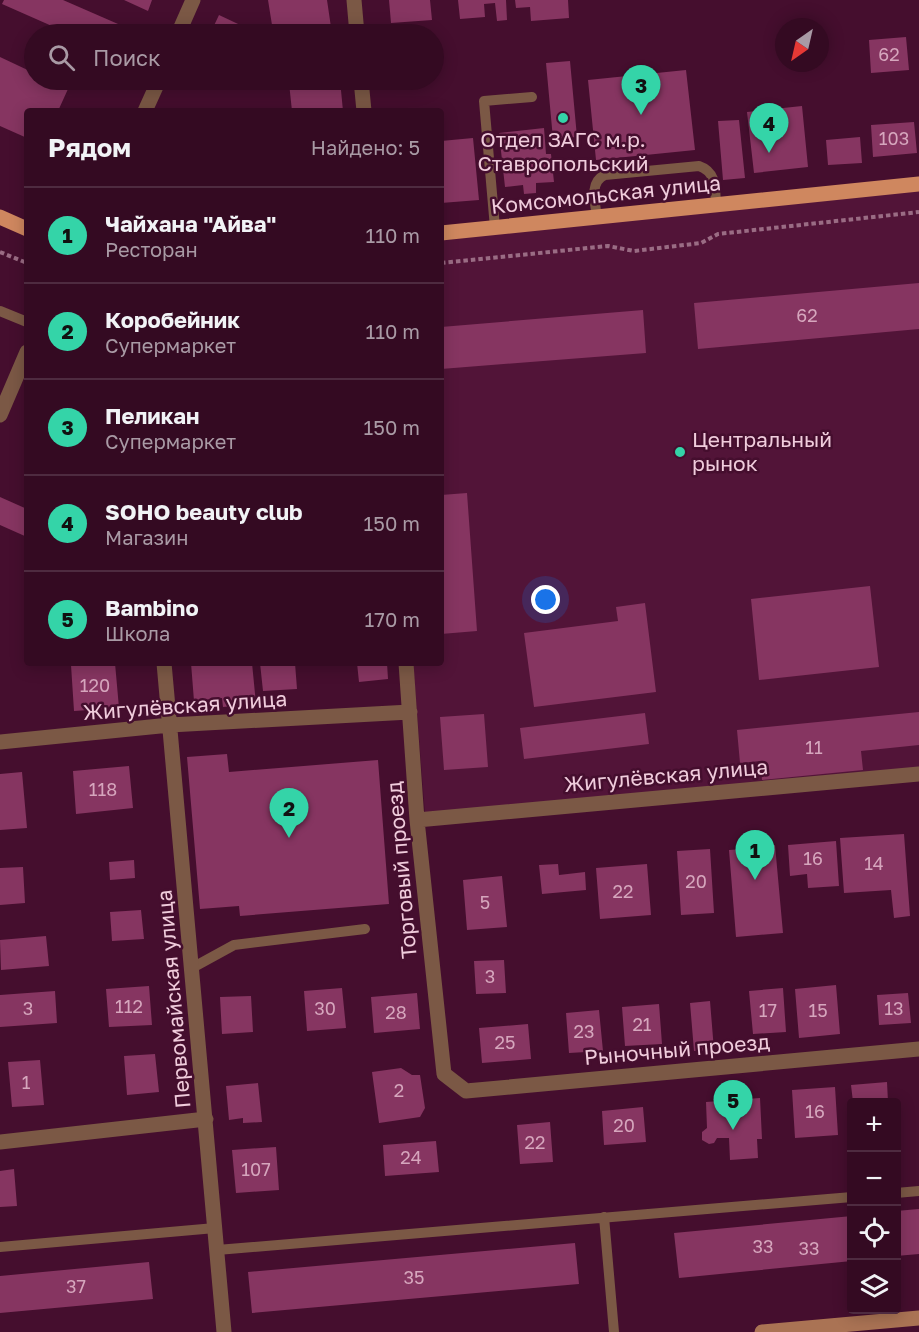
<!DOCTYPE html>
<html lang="ru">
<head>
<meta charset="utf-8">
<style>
	:root { --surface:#340a22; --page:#3c132a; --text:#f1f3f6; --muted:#a99aa5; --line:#4e2b40; --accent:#34d4a8 }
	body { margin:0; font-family:"Golos Text",sans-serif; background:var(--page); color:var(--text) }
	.controls { position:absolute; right:18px; bottom:18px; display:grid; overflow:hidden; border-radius:6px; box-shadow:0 3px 15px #0003 }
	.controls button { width:54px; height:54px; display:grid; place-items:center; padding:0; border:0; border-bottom:2px solid var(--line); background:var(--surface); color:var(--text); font:30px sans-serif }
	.compass { position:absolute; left:775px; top:18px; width:54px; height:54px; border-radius:50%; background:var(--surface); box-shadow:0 3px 15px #0003; rotate:214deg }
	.you { position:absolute; left:546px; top:600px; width:21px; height:21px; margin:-15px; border:4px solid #fff; border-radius:50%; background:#1a73e8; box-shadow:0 0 0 9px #1a73e833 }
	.badge { display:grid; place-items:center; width:39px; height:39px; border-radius:50%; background:var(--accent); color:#111; font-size:20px; font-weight:700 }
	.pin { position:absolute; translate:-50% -50px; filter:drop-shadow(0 2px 3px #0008) }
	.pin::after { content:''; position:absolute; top:32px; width:21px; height:18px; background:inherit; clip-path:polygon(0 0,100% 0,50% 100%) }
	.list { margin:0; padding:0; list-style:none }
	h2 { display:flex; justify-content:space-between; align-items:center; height:78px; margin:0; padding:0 24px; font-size:26px }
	h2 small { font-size:20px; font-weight:400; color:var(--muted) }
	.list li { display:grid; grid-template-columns:39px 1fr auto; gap:18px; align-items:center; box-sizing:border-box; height:96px; padding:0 24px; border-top:2px solid var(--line) }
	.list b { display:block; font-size:22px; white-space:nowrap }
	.list p { margin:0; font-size:20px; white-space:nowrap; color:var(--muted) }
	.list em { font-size:20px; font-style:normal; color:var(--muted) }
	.icon { flex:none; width:33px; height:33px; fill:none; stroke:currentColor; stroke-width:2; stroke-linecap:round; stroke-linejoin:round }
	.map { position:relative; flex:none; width:919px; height:1332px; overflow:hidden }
	.search { position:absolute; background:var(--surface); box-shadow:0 3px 15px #0003; left:24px; top:24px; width:420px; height:66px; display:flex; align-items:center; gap:15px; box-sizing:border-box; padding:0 21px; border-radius:33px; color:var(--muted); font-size:22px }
	.panel { position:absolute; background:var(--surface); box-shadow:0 3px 15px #0003; left:24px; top:108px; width:420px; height:558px; border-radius:6px }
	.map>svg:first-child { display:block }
</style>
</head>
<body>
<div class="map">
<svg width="919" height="1332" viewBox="0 0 919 1332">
	<rect width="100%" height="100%" fill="#450e2e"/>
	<path fill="#521438" d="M 919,191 L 919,768 L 425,813 L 413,663 L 441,663 L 441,240 Z"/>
	<path fill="#863561" d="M 4,0 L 63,0 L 141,34 L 70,34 L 2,4 Z
		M 124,0 L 152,0 L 148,11 Z
		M 268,0 L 327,0 L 332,34 L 280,34 L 278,24 L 272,25 Z
		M 389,0 L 430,0 L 432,20 L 391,23 Z
		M 458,0 L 506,0 L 507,20 L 497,21 L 495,3 L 484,4 L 485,17 L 460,19 Z
		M 515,0 L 568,0 L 569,18 L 531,21 L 530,7 L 516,8 Z
		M 219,15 L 253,31 L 251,34 L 210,34 Z
		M 906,37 L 909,70 L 871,73 L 869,40 Z
		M 0,57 L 34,73 L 34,80 L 48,80 L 68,89 L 58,111 L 27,111 L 27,138 L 0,126 Z
		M 570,61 L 577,137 L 553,139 L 546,63 Z
		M 686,70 L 695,150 L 596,160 L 588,80 Z
		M 111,80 L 138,80 L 134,89 Z
		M 340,80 L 343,111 L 292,111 L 289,83 Z
		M 802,106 L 808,167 L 754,173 L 747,112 Z
		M 739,120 L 745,178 L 723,180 L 718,121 Z
		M 914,122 L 917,153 L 873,157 L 871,125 Z
		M 544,128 L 546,154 L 551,154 L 554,182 L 536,183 L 536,193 L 524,194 L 523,185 L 505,187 L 499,133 Z
		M 860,137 L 862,163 L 828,165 L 826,140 Z
		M 473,138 L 479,200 L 441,203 L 441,141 Z
		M 919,283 L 919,329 L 698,349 L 694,303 Z
		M 643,310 L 646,353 L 441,369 L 441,327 Z
		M 467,493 L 477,631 L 441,634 L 441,495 Z
		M 0,497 L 27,509 L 27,537 L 0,525 Z
		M 870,586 L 879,667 L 759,680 L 751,599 Z
		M 645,603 L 656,692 L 534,707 L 524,633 L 618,621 L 616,607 Z
		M 97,663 L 115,663 L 119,708 L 74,711 L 71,665 Z
		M 191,663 L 252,663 L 256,704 L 223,707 L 222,698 L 194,701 Z
		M 260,663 L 295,663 L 297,689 L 263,691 Z
		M 357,663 L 387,663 L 388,679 L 359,682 Z
		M 919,712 L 919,745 L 861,751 L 863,770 L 762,780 L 760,761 L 740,763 L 737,730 Z
		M 645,713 L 649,744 L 524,759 L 520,728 Z
		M 484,714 L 488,767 L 444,770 L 440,717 Z
		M 227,754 L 229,772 L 378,760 L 389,904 L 240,916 L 239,906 L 200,909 L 187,757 Z
		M 129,766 L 133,808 L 76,814 L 73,771 Z
		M 22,772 L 27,828 L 0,830 L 0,774 Z
		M 904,834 L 910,916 L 894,918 L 891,890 L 844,893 L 840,838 Z
		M 836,841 L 839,886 L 808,888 L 807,874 L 790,876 L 788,845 Z
		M 775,845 L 783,933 L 736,937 L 729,850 L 744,849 L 744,858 L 768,856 L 767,846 Z
		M 710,849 L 714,913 L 681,915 L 677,851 Z
		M 134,860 L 135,878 L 110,880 L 109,862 Z
		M 558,864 L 559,875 L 585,872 L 586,890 L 542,894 L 539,865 Z
		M 647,864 L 651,915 L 600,919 L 596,868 Z
		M 23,867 L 25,903 L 0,905 L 0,868 Z
		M 502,876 L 507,927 L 467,930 L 463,880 Z
		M 141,910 L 144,939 L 112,941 L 110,912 Z
		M 46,936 L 49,966 L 1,970 L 0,940 Z
		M 504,960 L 506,993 L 476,994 L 474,961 Z
		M 836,985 L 840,1034 L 799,1038 L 795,989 Z
		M 149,986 L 152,1025 L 109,1027 L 106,989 Z
		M 342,988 L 346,1028 L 307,1031 L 304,991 Z
		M 783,988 L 786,1032 L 753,1034 L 749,991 Z
		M 55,991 L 57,1023 L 0,1027 L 0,995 Z
		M 417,993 L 420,1029 L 374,1033 L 371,997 Z
		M 908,993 L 911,1023 L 879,1025 L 877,995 Z
		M 251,996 L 253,1032 L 222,1034 L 220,997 Z
		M 710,1001 L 714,1050 L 694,1051 L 690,1003 Z
		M 659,1004 L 662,1044 L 625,1046 L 622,1007 Z
		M 599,1010 L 603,1051 L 569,1053 L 566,1013 Z
		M 528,1024 L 531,1059 L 482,1063 L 479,1028 Z
		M 155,1054 L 159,1092 L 127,1095 L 124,1056 Z
		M 40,1060 L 44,1105 L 12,1107 L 8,1062 Z
		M 401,1068 L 412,1075 L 420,1075 L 425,1108 L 420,1117 L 379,1123 L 372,1072 Z
		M 887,1082 L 888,1102 L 853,1102 L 851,1085 Z
		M 258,1083 L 262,1122 L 243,1123 L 243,1118 L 229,1120 L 226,1086 Z
		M 835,1087 L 838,1135 L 795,1138 L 792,1090 Z
		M 760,1098 L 762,1139 L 757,1139 L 758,1158 L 730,1160 L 729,1138 L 717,1138 L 714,1143 L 709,1144 L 702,1140 L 702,1132 L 707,1128 L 706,1102 Z
		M 643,1107 L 646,1142 L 604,1145 L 602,1111 Z
		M 550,1122 L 553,1162 L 520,1164 L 517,1125 Z
		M 436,1141 L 439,1172 L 385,1176 L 383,1145 Z
		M 276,1147 L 279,1190 L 236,1193 L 232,1150 Z
		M 14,1169 L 17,1206 L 0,1207 L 0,1171 Z
		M 919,1209 L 919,1254 L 896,1256 L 896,1211 Z
		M 852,1216 L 852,1261 L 679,1278 L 674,1233 Z
		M 575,1243 L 579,1284 L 252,1313 L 248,1272 Z
		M 149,1262 L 153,1299 L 0,1313 L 0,1276 Z"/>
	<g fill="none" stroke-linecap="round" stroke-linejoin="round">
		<path stroke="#9a6c84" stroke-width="4" stroke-dasharray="4.5 3" stroke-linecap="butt" d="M 0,252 L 27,263
			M 441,263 L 608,246 L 634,251 L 701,243 L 718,234 L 919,212"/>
		<path stroke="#7b5845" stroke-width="10" d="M 597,217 C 595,202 589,182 605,175 L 699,166 C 717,172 715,189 716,205
			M 495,228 L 484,101 L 532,97
			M 0,311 L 27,322
			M 192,968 L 234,945 L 365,929
			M 896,1193 L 919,1191
			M 604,1217 L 614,1332
			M 0,1247 L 215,1228
			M 217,1250 L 852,1197"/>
		<path stroke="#7b5845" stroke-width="15" d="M 354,0 L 357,34
			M 178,34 L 193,0
			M 361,80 L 364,111
			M 145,111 L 159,80
			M 0,415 L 27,352
			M 164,663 L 224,1332
			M 406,663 L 417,820 L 444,1074 L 466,1091 L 919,1049
			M 0,742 L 170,725 L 410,712
			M 417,820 L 919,774
			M 0,1142 L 206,1119"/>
		<path stroke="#aa7354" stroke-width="15" d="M 762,1332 L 919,1318"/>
		<path stroke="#cf875f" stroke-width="15" d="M 0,217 L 27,229
			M 441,233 L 919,184"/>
	</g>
	<g fill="#34d4a8" stroke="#450e2e" stroke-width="2">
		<circle cx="563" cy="118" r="6"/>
		<circle cx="680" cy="452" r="6"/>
	</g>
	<g text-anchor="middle" stroke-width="5" stroke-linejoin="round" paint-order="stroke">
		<g font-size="18" fill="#d6a6bd">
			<text x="889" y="61">62</text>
			<text x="894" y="145">103</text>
			<text x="807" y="322">62</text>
			<text x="95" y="692">120</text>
			<text x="814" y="754">11</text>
			<text x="103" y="796">118</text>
			<text x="813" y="865">16</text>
			<text x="874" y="870">14</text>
			<text x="696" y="888">20</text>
			<text x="623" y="898">22</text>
			<text x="485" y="909">5</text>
			<text x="490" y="983">3</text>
			<text x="129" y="1013">112</text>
			<text x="28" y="1015">3</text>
			<text x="325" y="1015">30</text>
			<text x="894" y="1015">13</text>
			<text x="768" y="1017">17</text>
			<text x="818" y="1017">15</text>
			<text x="396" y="1019">28</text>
			<text x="642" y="1031">21</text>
			<text x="584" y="1038">23</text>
			<text x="505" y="1049">25</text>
			<text x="26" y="1089">1</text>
			<text x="399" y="1097">2</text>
			<text x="815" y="1118">16</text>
			<text x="624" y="1132">20</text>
			<text x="535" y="1149">22</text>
			<text x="411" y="1164">24</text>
			<text x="256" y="1176">107</text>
			<text x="763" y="1253">33</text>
			<text x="809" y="1255">33</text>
			<text x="414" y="1284">35</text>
			<text x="76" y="1293">37</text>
		</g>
		<g font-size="21" fill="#f0ccdc" stroke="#450e2e">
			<text x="563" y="147">Отдел ЗАГС м.р.<tspan x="563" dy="24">Ставропольский</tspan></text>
			<text x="692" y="447" text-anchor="start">Центральный<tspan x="692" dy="24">рынок</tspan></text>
		</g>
		<g font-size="21" fill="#f0ccdc" stroke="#450e2e">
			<text transform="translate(606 195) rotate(-6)" y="7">Комсомольская улица</text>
			<text transform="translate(185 706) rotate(-4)" y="7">Жигулёвская улица</text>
			<text transform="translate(666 776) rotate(-5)" y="7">Жигулёвская улица</text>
			<text transform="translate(402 870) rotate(-95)" y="7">Торговый проезд</text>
			<text transform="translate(174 999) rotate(-95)" y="7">Первомайская улица</text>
			<text transform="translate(677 1050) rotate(-5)" y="7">Рыночный проезд</text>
		</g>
	</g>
</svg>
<div class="controls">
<button>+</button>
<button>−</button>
<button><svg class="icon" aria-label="locate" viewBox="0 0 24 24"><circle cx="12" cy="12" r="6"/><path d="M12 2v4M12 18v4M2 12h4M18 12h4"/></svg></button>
<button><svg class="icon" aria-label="layers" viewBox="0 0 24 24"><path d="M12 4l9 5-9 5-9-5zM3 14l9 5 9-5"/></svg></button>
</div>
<svg class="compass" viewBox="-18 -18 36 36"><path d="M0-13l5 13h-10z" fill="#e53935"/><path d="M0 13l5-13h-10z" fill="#a99aa5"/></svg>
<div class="you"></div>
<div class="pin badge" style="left:755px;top:880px">1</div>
<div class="pin badge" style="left:289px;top:838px">2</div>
<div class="pin badge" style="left:641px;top:115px">3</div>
<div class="pin badge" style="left:769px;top:153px">4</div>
<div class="pin badge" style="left:733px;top:1130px">5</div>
<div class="search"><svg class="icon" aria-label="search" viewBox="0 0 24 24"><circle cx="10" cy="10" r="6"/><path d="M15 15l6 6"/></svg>Поиск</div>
<section class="panel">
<h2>Рядом<small>Найдено: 5</small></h2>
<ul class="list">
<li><span class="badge">1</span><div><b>Чайхана &quot;Айва&quot;</b><p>Ресторан</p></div><em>110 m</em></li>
<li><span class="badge">2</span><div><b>Коробейник</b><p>Супермаркет</p></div><em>110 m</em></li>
<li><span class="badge">3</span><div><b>Пеликан</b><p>Супермаркет</p></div><em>150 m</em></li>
<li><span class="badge">4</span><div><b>SOHO beauty club</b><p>Магазин</p></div><em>150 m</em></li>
<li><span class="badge">5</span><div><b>Bambino</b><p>Школа</p></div><em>170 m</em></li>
</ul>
</section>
</div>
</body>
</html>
